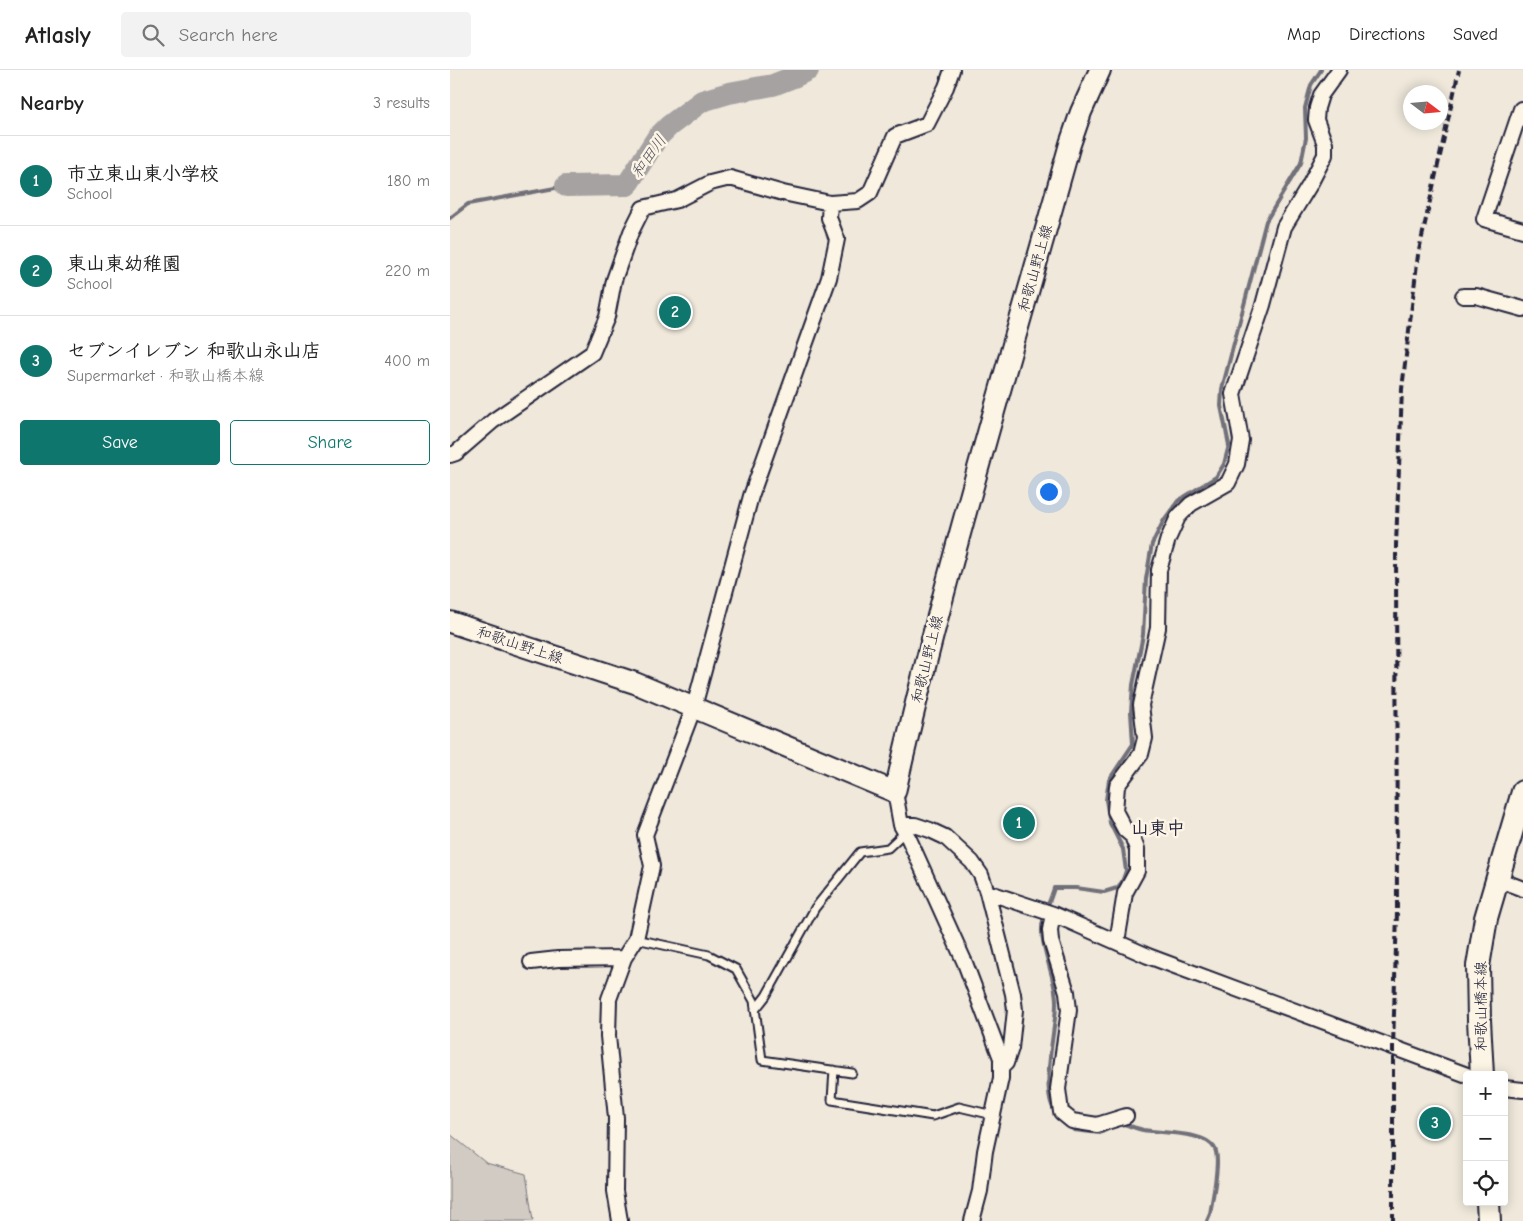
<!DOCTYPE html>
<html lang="en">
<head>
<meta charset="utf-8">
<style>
	:root { --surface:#fff; --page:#f2f2f2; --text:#222; --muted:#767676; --line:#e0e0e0; --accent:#0f766e }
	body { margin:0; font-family:"Comic Neue","Klee One",sans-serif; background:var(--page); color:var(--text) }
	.controls { position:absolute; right:15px; bottom:15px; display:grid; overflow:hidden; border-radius:5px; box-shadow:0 2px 12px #0003 }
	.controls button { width:45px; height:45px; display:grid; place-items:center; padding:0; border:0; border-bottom:1px solid var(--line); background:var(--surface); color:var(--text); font:25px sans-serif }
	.compass { position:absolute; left:953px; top:15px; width:45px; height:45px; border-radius:50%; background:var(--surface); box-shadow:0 2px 12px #0003; rotate:106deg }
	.you { position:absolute; left:598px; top:421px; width:18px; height:18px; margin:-12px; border:4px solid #fff; border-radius:50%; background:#1a73e8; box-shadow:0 0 0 8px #1a73e833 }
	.badge { display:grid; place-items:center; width:32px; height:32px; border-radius:50%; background:var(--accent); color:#fff; font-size:16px; font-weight:700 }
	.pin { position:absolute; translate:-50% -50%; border:2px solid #fff; box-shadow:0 1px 5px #0006 }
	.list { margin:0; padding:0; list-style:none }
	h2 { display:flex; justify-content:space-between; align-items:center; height:65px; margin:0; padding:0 20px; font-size:21px }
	h2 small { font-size:16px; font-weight:400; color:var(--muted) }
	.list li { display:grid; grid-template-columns:32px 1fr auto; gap:15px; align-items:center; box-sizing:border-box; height:90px; padding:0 20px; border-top:1px solid var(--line) }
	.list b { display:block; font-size:19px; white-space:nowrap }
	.list p { margin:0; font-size:16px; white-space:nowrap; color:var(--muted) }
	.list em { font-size:16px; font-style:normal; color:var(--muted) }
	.actions { display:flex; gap:10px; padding:15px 20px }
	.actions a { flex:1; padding:11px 0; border:1px solid var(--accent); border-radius:5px; text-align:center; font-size:18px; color:var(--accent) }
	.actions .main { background:var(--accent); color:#fff }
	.icon { flex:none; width:28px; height:28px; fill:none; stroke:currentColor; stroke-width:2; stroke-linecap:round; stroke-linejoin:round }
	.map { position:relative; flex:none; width:1073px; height:1151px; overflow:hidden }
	header { display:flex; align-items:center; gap:30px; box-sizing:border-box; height:70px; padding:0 25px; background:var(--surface); border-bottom:1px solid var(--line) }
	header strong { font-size:24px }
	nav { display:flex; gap:28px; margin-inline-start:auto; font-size:18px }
	.search { width:350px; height:45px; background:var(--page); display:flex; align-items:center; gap:12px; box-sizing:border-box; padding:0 18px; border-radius:5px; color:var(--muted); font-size:19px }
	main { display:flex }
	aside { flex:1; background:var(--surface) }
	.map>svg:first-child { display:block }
</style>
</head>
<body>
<header>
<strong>Atlasly</strong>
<div class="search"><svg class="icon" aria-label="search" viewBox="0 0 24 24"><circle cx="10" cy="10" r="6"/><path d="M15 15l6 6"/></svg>Search here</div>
<nav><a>Map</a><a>Directions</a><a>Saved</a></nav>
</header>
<main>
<aside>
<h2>Nearby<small>3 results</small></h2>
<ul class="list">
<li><span class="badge">1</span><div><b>市立東山東小学校</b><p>School</p></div><em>180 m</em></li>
<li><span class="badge">2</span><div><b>東山東幼稚園</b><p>School</p></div><em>220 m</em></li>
<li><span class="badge">3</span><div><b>セブンイレブン 和歌山永山店</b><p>Supermarket · 和歌山橋本線</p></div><em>400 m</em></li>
</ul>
<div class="actions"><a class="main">Save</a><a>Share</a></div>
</aside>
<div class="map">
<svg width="1073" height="1151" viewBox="0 0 1073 1151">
	<rect width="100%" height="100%" fill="#efe8db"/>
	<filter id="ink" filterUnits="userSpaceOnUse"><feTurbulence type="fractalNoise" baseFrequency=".02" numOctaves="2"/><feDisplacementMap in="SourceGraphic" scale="10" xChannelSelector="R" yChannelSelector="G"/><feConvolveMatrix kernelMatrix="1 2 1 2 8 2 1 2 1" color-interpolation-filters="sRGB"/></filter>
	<g filter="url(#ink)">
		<path fill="#d1cbc3" stroke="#7a767f" d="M 0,1064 L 36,1093 L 76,1104 L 83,1151 L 0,1151 Z"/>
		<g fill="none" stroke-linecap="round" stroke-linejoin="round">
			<path stroke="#716f79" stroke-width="4" d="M 0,148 L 18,134 L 116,116
				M 606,1043 C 589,1020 606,962 606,934 C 607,911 593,885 592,862 C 591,848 600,832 604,818 L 626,818 L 654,822 L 667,818 L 672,812 L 676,801 L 673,779 L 660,753 L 656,730 L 659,710 L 683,674 L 681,642 L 683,615 L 693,565 L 696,509 L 702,474 L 714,450 L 728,431 L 766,407 L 774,394 L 779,375 L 771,336 L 772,319 L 816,151 L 851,93 L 856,68 L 855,38 L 861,15 L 871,0
				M 669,1054 L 670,1053 C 678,1055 685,1058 693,1060 C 710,1063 756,1061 765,1079 C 771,1091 762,1130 760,1144 L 757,1151
				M 620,1056 L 624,1060 L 650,1063 L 662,1057"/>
			<path stroke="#a6a2a2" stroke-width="22" d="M 116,116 L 177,115 L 207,68 L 219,56 L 252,31 L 279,23 L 323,15 L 346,6 L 358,0"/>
			<defs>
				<path id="lane" d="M 186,869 L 259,885 L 286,899 L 304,931 L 312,990 L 402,1003
					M 305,940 L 316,926 L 365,838 L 410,782 L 438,778 L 455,762
					M 384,1000 L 382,1030 L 483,1046 L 509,1037 L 543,1045"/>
				<path id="street" d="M 1071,39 L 1034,149 L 1073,160
					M 1013,226 L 1026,226 L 1073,239
					M 0,385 L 6,383 L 43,351 L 142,283 L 157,247 L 164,210 L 181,162 L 193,138 L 227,130 L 260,113 L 280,108 L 333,123 L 380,133 L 408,131 L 420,123 L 445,66 L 477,54 L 496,17 L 502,0
					M 445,722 L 451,755 L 459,769 L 515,893 L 551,988 L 551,1008 L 535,1081 L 530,1121 L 522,1151
					M 451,755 L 465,755 L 480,760 L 495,767 L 522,792 L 531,805 L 537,822 L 563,924 L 565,940 L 561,978 L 556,993 L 551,998
					M 1047,809 L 1073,819
					M 537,822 L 603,844 L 698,886 L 1017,1005
					M 603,844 L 600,860 L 601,871 L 617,922 L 619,940 L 608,1019 L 611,1042 L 622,1051 L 647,1055 L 676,1046
					M 667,872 L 675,823 L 687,801 L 687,779 L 682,766 L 675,760 L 665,741 L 667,716 L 691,684 L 695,668 L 691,635 L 708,558 L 709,500 L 718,469 L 728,447 L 741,434 L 778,413 L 787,394 L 791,370 L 783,324 L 813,235 L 834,157 L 859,116 L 875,85 L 875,74 L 866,50 L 867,38 L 871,25 L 889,0
					M 81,892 L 108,889 L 174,888
					M 1054,1018 L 1073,1020
					M 170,1151 L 165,1121 L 166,1048 L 158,966 L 159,929 L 174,888 L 186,869 L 202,796 L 195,765 L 244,637 L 301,426 L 379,208 L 387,169 L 379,148 L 380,133"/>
				<path id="secondary" d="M 0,552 L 185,613 L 445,722 C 494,504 560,289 620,74 L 631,42 L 650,0"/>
				<path id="primary" d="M 1032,1005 L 1029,950 L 1028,896 L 1036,848 L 1073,722
					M 1038,1132 L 1039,1151"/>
			</defs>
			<use href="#lane" stroke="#22223b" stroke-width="11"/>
			<use href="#street" stroke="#22223b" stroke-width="18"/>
			<use href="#secondary" stroke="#22223b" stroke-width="24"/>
			<use href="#primary" stroke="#22223b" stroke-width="26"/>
			<use href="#lane" stroke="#fcf5e5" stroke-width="7"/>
			<use href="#street" stroke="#fcf5e5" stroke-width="14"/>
			<use href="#secondary" stroke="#fcf5e5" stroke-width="20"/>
			<use href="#primary" stroke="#fcf5e5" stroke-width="22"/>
			<path stroke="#22223b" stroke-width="4" stroke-dasharray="8 4" stroke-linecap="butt" d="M 943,1151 L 943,977 L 947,842 L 946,475 L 952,319 L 968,185 L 1009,0"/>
		</g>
	</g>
	<g text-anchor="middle" stroke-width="5" stroke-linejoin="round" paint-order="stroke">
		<g font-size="15" fill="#22223b" stroke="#fcf5e5">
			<text transform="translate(585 198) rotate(-74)" y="5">和歌山野上線</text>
			<text transform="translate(70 575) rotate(18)" y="5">和歌山野上線</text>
			<text transform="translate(477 589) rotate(-76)" y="5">和歌山野上線</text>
			<text transform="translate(1031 936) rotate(-90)" y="5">和歌山橋本線</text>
		</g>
		<g font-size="16" font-style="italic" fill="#575564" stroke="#fcf5e5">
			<text transform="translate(198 86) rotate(-54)" y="6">和田川</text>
		</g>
		<g font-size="18" font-weight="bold" fill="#22223b" stroke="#fcf5e5">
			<text x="708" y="764">山東中</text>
		</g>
	</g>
</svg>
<div class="controls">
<button>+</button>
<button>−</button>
<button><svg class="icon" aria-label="locate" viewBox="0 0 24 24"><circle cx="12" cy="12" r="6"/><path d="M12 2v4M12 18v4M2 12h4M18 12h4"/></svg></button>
</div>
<svg class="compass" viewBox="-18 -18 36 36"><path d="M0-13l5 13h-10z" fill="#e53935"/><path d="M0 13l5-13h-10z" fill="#767676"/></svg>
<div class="you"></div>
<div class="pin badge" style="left:569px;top:753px">1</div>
<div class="pin badge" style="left:225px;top:242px">2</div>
<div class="pin badge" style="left:985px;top:1053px">3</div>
</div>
</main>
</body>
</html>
